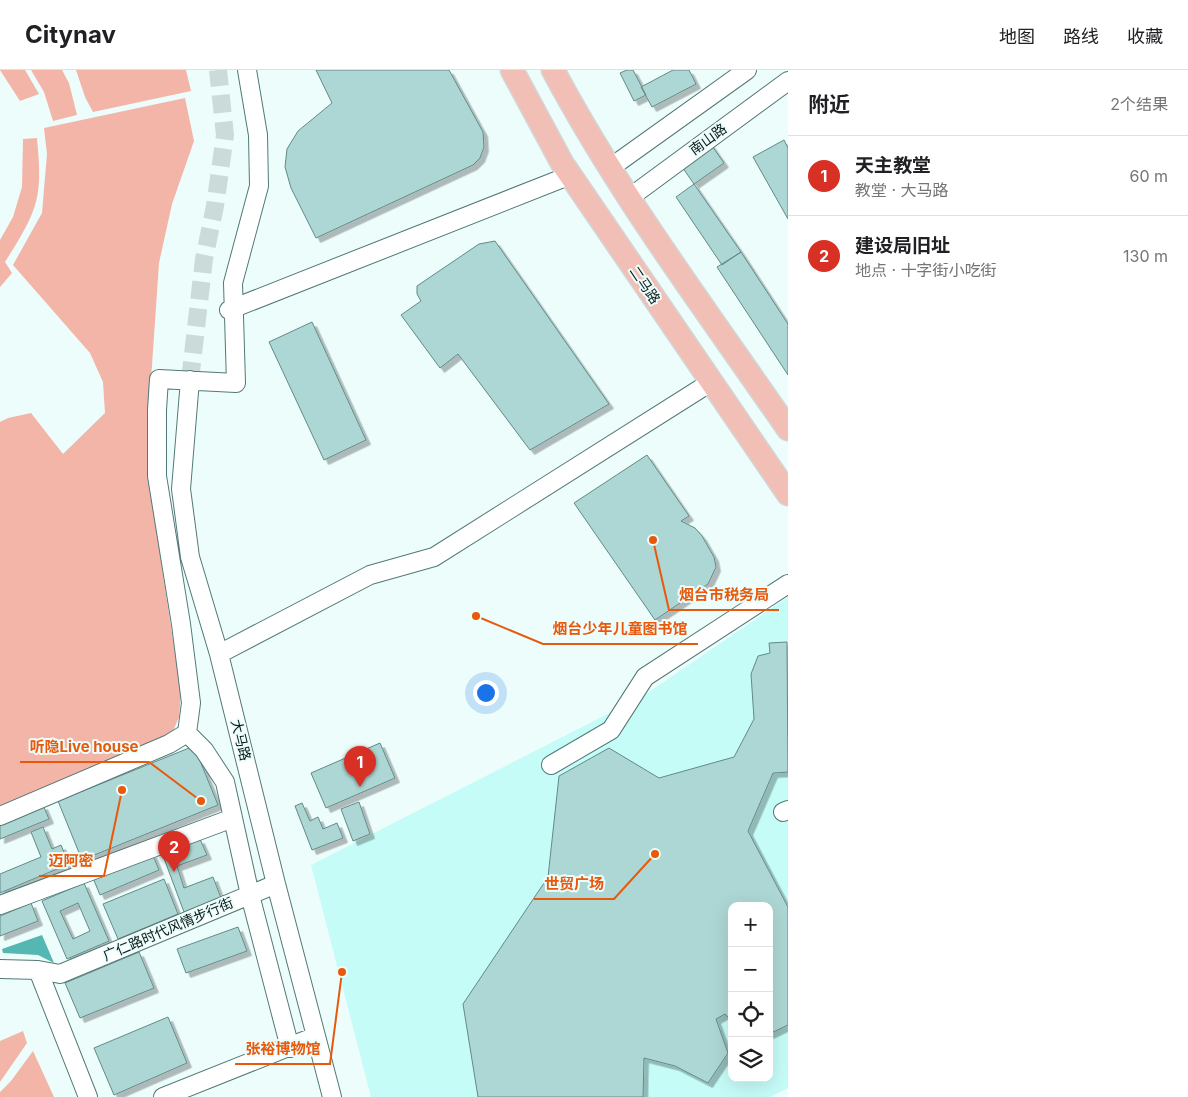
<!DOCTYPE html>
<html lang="zh">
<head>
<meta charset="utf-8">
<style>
	:root { --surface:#fff; --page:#f6f6f6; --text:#202124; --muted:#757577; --line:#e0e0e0; --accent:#d93025 }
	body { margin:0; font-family:Inter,"Noto Sans SC",sans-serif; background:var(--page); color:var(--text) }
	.controls { position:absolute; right:15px; bottom:15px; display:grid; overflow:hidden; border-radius:10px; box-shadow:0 5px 20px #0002 }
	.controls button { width:45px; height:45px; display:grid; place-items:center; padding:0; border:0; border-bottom:1px solid var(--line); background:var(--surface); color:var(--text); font:25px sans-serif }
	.you { position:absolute; left:485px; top:622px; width:18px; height:18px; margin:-12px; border:4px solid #fff; border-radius:50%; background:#1a73e8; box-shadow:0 0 0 8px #1a73e833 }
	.badge { display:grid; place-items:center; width:32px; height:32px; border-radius:50%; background:var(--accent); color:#fff; font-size:16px; font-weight:700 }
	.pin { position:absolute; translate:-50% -41px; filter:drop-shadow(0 1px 2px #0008) }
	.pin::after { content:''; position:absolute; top:26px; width:18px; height:15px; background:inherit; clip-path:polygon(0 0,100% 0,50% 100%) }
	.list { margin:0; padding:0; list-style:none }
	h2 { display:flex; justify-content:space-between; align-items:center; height:65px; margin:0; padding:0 20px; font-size:21px }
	h2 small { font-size:16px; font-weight:400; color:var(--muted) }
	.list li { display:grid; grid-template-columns:32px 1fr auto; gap:15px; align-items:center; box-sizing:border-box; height:80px; padding:0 20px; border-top:1px solid var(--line) }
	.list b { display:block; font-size:19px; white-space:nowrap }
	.list p { margin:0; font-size:16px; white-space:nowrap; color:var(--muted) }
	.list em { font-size:16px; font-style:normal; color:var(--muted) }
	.icon { flex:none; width:28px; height:28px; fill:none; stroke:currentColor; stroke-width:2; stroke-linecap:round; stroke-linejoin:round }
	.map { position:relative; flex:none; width:788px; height:1027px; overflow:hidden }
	header { display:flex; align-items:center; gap:30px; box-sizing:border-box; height:70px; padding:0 25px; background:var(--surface); border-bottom:1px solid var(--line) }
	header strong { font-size:24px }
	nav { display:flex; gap:28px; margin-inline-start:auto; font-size:18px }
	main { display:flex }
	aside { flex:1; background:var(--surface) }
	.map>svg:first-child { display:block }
</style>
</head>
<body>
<header>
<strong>Citynav</strong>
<nav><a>地图</a><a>路线</a><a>收藏</a></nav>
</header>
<main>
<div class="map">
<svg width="788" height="1027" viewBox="0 0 788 1027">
	<defs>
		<filter id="shadow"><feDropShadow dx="4.5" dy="4.5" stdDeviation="0" flood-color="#0004"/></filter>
	</defs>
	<rect width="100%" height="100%" fill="#ecfdfc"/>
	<path fill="#c6fcf8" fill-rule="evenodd" d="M 788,527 L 788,1018 L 770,1027 L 371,1027 L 311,795 L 643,626 ZM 732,836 L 769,836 L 769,1008 L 732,1008 Z"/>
	<path fill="#f2b5a8" d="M 0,0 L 25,0 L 39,24 L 20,31 Z
		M 31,0 L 62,0 L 69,13 L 77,45 L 53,51 L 44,22 Z
		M 76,0 L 186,0 L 191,21 L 93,42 L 85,27 Z
		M 185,28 L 194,71 L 172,134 L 159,193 L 149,339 L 150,401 L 162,498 L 181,622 L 179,647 L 171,666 L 0,739 L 0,352 L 8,348 L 31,343 L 63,384 L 105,343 L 103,312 L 90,283 L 13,195 L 42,143 L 47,84 L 44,58 Z
		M 37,68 C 39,92 42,118 33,141 C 26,159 15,176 5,192 L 12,203 L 0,217 L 0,170 L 13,147 L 22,117 L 23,69 Z
		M 23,961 L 27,973 L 0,1012 L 0,971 Z
		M 33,981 L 54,1027 L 0,1027 L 0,1022 L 11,1011 Z"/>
	<path fill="#54b7b2" d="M 42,865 L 54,893 L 38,885 L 3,883 L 2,879 Z"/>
	<path fill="#add7d4" stroke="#628a87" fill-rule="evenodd" filter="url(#shadow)" d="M 316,0 L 449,0 L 483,62 L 484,77 L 480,88 L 473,95 L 316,168 L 291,118 L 285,97 L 287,79 L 298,61 L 332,33 Z
		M 627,0 L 633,0 L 646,25 L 634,31 L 620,3 Z
		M 673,0 L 689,0 L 696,14 L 652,37 L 641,17 Z
		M 784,70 L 788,78 L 788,149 L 753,87 Z
		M 710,73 L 724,93 L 694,114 L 680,94 Z
		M 694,114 L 741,182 L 722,195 L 676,127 Z
		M 495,171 L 609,334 L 530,380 L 458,284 L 440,298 L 401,245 L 421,231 L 417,224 L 417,216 L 479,174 Z
		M 741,182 L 788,254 L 788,305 L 717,197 Z
		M 312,252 L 366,370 L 324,390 L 269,272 Z
		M 647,385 L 689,446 L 681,451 L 695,458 L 702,466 L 714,487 L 716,497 L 708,514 L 655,550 L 574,433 Z
		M 787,572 L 788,702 L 773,703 L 748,761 L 788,837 L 788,955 L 769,964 L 769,836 L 732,836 L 732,951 L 725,944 L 716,949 L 728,983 L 708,1013 L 675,996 L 644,988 L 643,1027 L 478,1027 L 463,934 L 548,807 L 559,706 L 609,678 L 659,708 L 734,687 L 754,649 L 751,604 L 758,586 L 770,583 L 769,573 Z
		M 380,673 L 395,708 L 326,738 L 311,703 Z
		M 194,676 L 218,735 L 82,790 L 58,731 Z
		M 359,732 L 370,764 L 353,771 L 341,739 Z
		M 302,733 L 310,751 L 318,747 L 323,759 L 337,753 L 343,768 L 312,780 L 295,736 Z
		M 43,735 L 49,749 L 0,769 L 0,753 Z
		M 43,757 L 52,779 L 61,775 L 69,794 L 0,823 L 0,804 L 41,787 L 31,762 Z
		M 200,769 L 207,785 L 177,796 L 184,818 L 213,807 L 221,828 L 184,842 L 162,783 Z
		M 152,783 L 159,800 L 100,825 L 93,808 Z
		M 164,809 L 178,844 L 118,869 L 103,834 Z
		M 84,813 L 109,871 L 67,889 L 42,831 ZM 78,833 L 90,861 L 73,869 L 60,841 Z
		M 31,833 L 38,851 L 0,866 L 0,846 Z
		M 238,857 L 247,881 L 186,903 L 177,879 Z
		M 139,882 L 154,918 L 80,948 L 65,913 Z
		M 168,947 L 187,993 L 114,1025 L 94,978 Z"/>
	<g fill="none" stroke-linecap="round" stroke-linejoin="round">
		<path stroke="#cadbda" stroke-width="18" stroke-dasharray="18 9" stroke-linecap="butt" d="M 190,310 L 204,189 L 215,136 L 225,65 L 218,0"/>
		<defs>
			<path id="minor" d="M 610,98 L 747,0
				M 629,128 L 788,11
				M 229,240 L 571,105
				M 190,310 L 181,419 L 190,487 L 219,584 L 276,814 L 332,1027
				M 219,584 L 370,505 L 434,487 L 711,312
				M 187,663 L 204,680 L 225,712 L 250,825 L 290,978
				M 551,695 L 611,660 L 645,607 L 788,514
				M 783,742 L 788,740
				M 0,746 L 169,674 L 187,663 L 191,633 L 181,554 L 157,406 L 157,340 L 159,309 L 236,313 L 233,213 L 259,116 L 258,65 L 247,0
				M 0,835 L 233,748
				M 0,899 L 38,900 L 60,904 L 276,814
				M 38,900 L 88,1027
				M 163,1027 L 316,966"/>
			<path id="major" d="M 512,0 L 562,93 L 788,424
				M 553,0 C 620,126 707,241 788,359"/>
		</defs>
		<use href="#minor" stroke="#527976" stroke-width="20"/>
		<use href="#major" stroke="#d3d6d6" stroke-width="25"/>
		<use href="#minor" stroke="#fff" stroke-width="18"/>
		<use href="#major" stroke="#f1bfb5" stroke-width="22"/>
	</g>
	<g text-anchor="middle" stroke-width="4" stroke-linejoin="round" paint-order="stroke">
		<g font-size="14" fill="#0a1b1a" stroke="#ecfdfc">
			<text transform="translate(708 69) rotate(-36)" y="5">南山路</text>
			<text transform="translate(645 215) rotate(56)" y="5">二马路</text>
			<text transform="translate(241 670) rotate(76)" y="5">大马路</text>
			<text transform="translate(168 859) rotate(-23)" y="5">广仁路时代风情步行街</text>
		</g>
	</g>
	<path fill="none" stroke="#e8590c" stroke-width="2" d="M653 470L669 540H779M476 546L543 574H698M201 731L149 692H20M122 720L104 806H39M655 784L614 829H534M342 902L330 994H235"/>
	<g fill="#e8590c" stroke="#ecfdfc" stroke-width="2">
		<circle cx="653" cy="470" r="5"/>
		<circle cx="476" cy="546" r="5"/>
		<circle cx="201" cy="731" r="5"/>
		<circle cx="122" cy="720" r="5"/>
		<circle cx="655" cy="784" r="5"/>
		<circle cx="342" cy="902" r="5"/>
	</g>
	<g font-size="15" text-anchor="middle" font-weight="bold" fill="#e8590c" stroke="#ecfdfc" stroke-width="4" stroke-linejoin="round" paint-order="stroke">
		<text x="724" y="530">烟台市税务局</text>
		<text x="620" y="564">烟台少年儿童图书馆</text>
		<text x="84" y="682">听隐Live house</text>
		<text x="71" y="796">迈阿密</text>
		<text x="574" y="819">世贸广场</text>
		<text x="283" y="984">张裕博物馆</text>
	</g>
</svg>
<div class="controls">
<button>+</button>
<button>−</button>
<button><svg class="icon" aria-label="locate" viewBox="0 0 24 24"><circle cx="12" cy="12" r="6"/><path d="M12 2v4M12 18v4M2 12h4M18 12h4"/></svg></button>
<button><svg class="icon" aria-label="layers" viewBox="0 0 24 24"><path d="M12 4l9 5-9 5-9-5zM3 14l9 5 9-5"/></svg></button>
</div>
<div class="you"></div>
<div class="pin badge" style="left:360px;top:717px">1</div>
<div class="pin badge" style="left:174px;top:802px">2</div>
</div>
<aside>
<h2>附近<small>2个结果</small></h2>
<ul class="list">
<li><span class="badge">1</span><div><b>天主教堂</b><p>教堂 · 大马路</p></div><em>60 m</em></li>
<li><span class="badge">2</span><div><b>建设局旧址</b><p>地点 · 十字街小吃街</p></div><em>130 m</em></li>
</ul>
</aside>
</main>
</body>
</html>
